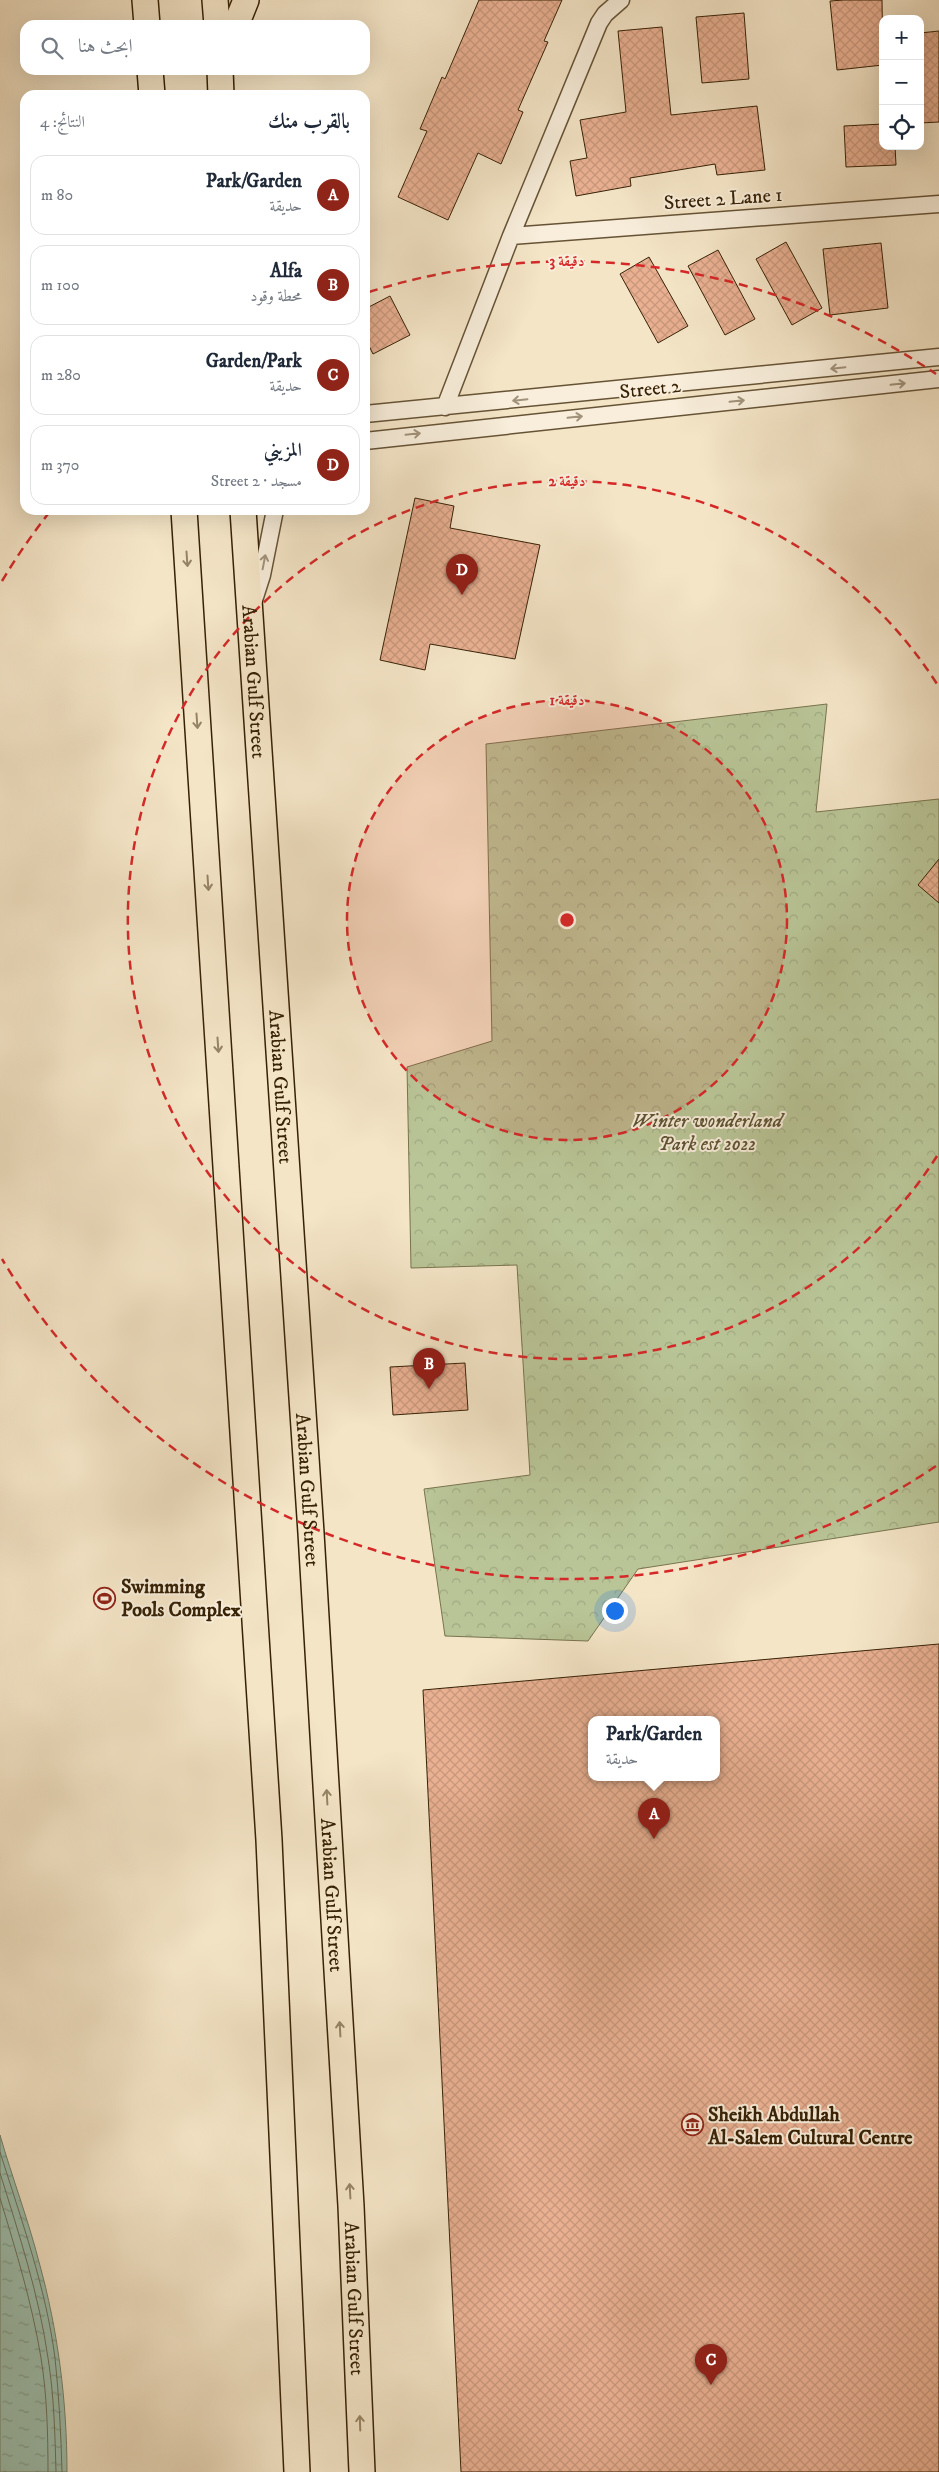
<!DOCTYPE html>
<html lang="ar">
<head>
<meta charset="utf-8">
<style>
	:root { --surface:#fff; --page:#f2f2f3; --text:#1f2937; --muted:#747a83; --line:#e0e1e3; --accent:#8f2418 }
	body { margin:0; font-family:"IM FELL DW Pica",Amiri,serif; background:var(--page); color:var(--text); direction:rtl }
	.controls { position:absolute; right:15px; top:15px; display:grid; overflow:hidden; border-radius:10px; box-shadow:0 5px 20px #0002 }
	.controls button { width:45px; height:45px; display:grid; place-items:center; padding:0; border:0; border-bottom:1px solid var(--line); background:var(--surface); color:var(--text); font:25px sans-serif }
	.you { position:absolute; left:614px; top:1610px; width:18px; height:18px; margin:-12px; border:4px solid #fff; border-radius:50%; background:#1a73e8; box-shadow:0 0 0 8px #1a73e833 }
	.badge { display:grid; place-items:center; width:32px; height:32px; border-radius:50%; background:var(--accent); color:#fff; font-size:16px; font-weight:700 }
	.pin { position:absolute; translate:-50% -41px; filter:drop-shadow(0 1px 2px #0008) }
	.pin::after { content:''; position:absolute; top:26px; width:18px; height:15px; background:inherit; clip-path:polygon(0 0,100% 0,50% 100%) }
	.popup { position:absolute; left:588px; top:1716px; width:132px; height:65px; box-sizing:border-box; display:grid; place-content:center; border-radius:10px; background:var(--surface); filter:drop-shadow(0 1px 4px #0005); font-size:16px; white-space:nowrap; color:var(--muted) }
	.popup b { font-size:19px; color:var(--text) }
	.popup::after { content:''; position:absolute; left:50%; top:100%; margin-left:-10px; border:10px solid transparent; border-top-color:var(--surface) }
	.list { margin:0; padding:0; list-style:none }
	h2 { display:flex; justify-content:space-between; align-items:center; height:65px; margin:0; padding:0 20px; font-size:21px }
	h2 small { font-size:16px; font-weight:400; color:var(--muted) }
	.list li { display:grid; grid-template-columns:32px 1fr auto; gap:15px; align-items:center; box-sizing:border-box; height:80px; margin:0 10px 10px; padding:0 10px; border:1px solid var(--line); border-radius:15px }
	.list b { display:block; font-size:19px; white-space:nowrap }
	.list p { margin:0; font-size:16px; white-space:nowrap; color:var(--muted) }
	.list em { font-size:16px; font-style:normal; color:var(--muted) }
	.icon { flex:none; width:28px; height:28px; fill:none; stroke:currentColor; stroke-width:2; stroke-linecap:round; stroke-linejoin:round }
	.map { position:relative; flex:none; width:939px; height:2472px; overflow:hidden; direction:ltr }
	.search { position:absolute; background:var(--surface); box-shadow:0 5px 20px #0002; left:20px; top:20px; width:350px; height:55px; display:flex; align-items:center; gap:12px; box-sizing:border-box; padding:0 18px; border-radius:15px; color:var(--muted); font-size:19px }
	.panel { position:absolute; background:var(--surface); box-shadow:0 5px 20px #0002; left:20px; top:90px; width:350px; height:425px; border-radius:15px; direction:rtl }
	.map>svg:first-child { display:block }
</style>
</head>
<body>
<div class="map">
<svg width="939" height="2472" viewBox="0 0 939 2472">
	<defs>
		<pattern id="park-crowns" width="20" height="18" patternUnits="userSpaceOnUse" patternTransform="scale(1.25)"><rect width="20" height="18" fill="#b9c597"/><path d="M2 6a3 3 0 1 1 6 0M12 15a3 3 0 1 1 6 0" fill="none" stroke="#a0a981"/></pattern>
		<pattern id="water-ripples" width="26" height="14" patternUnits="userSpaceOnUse" patternTransform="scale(1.25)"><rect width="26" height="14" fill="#9dc0af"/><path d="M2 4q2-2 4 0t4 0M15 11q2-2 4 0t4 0" fill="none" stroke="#819c8c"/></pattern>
		<pattern id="building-cross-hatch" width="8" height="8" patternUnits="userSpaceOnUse" patternTransform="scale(1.25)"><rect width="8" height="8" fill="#e9b092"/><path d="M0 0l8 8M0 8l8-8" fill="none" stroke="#c8977c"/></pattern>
	</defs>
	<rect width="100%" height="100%" fill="#f4e5c7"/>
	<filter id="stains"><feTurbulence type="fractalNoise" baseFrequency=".004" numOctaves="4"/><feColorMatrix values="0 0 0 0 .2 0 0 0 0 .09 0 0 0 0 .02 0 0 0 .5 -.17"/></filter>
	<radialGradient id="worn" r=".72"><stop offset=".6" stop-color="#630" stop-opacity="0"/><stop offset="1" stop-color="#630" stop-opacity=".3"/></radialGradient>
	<path fill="url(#park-crowns)" stroke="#78744e" d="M 827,704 L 816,812 L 939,799 L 939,1522 L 638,1569 L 588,1641 L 445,1636 L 424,1489 L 530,1475 L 517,1265 L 411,1268 L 407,1067 L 492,1041 L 486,744 Z"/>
	<path fill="url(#water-ripples)" stroke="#74816b" d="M 0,2135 C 12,2177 28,2219 39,2262 C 58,2330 67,2402 67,2472 L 0,2472 Z"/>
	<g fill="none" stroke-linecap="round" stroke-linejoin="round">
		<path stroke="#6a715a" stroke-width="1" d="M 0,2152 C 21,2219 46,2288 55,2358 C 59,2396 61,2434 62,2472
			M 0,2173 C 19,2234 39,2295 48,2358 C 54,2395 55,2434 56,2472
			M 0,2198 C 16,2251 32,2303 41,2358 C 47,2395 48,2434 48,2472"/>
	</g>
	<path fill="url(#building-cross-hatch)" stroke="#372206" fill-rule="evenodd" d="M 479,0 L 562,0 L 544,41 L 548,42 L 518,110 L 523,112 L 501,164 L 478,153 L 448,220 L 398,197 L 427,131 L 420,129 L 442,77 L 445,79 Z
		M 844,0 L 882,0 L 883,65 L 837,70 L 830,1 Z
		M 744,13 L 749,79 L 702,83 L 696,17 Z
		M 662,27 L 671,115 L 757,106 L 765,170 L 717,175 L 715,164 L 630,178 L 631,186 L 576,196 L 570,161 L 587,158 L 580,120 L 626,112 L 618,31 Z
		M 939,31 L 939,122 L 920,123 L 920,33 Z
		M 883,124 L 883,146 L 895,146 L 896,165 L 846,167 L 844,126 Z
		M 786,242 L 822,308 L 792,325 L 756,259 Z
		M 881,243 L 888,308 L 830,315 L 823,249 Z
		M 718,250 L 755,319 L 725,335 L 688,266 Z
		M 649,257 L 688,326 L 658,343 L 620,274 Z
		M 390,296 L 410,335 L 373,354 L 365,338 L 365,309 Z
		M 415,498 L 454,506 L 450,528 L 540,545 L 515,659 L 430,644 L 425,670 L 380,660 Z
		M 939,859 L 939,903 L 918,885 Z
		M 465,1363 L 468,1410 L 393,1415 L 390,1367 Z
		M 939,1644 L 939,2472 L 461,2472 L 423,1690 ZM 592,1720 L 716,1720 L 716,1778 L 592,1778 Z"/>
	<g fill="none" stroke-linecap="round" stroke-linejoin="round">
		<defs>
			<path id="minor" d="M 511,236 L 939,204
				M 445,407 L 511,236 L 599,23 L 605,14 L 621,0
				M 365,414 L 939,357
				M 365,441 L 939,379
				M 254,600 L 262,575 L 275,510"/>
			<g id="primary">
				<path d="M 145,0 L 147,25"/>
				<path d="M 215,0 L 217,25"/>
				<path d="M 236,25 L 246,0"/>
				<path d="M 150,70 L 152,95"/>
				<path d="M 220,70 L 221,95"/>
				<path d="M 184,510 L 269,1840 L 297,2472"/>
				<path id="s1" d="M 243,510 L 311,1533 L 351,2206 L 362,2472"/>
			</g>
		</defs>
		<use href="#minor" stroke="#665336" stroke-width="19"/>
		<use href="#primary" stroke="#372206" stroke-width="28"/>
		<use href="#minor" stroke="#f8eedb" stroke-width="16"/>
		<use href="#primary" stroke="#f4e5c7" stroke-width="25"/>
	</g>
	<defs><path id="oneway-shaft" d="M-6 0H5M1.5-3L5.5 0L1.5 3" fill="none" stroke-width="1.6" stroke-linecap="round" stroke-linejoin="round" transform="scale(1.25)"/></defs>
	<g stroke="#a1927b">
		<use href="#oneway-shaft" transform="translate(838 368) rotate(174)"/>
		<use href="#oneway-shaft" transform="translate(898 384) rotate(-6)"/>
		<use href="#oneway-shaft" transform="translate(520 400) rotate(174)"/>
		<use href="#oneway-shaft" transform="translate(737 401) rotate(-6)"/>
		<use href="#oneway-shaft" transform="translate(575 417) rotate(-6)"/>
		<use href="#oneway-shaft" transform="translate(413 434) rotate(-6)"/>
		<use href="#oneway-shaft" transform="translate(264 562) rotate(-79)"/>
	</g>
	<g stroke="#968466">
		<use href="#oneway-shaft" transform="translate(187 559) rotate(86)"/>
		<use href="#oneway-shaft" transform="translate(197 721) rotate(86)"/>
		<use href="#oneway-shaft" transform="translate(208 883) rotate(86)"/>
		<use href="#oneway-shaft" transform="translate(218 1045) rotate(86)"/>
		<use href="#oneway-shaft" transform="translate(327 1797) rotate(-93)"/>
		<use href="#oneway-shaft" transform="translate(340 2029) rotate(-93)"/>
		<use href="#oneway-shaft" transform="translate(350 2191) rotate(-93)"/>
		<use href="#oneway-shaft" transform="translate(360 2423) rotate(-92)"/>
	</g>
	<circle cx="567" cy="920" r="220" fill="#d62828" fill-opacity=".12"/>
	<g fill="none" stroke="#d62828" stroke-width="2.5" stroke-dasharray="9 6">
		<circle cx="567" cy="920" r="220"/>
		<path d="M937 1156A439 439 0 1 1 937 684"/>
		<path d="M936 1466A659 659 0 0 1 2 1259M2 581A659 659 0 0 1 48 514M369 292A659 659 0 0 1 936 374"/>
	</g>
	<defs>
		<symbol id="stadium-ring" viewBox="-11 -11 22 22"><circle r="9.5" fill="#f8eedb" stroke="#8f2418" stroke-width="1.5"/><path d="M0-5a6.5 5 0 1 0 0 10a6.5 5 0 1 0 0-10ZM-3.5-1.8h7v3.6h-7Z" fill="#8f2418"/></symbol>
		<symbol id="museum-ring" viewBox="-11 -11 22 22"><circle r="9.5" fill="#f8eedb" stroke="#8f2418" stroke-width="1.5"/><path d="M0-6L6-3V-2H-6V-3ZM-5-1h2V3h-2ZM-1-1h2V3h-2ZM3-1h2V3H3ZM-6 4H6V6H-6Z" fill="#8f2418"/></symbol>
	</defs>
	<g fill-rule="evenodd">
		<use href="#stadium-ring" x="92" y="1586" width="25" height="25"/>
		<use href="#museum-ring" x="680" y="2112" width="25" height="25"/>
	</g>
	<g text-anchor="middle" stroke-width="4" stroke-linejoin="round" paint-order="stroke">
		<g font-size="20" fill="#372206" stroke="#f8eedb">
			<text transform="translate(723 198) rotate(-4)" y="7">Street 2 Lane 1</text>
			<text transform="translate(650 388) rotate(-6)" y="7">Street 2</text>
			<text dy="7" stroke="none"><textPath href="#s1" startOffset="172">Arabian Gulf Street</textPath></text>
			<text dy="7" stroke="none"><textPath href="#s1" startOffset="578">Arabian Gulf Street</textPath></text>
			<text dy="7" stroke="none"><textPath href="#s1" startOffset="982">Arabian Gulf Street</textPath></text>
			<text dy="7" stroke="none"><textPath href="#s1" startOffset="1388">Arabian Gulf Street</textPath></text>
			<text dy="7" stroke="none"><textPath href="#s1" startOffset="1792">Arabian Gulf Street</textPath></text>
		</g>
		<g font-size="20" font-style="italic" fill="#5e5332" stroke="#f8eedb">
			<text x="707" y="1127">Winter wonderland<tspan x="707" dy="23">Park est 2022</tspan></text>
		</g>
		<g font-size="20" font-weight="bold" fill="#372206" stroke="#f8eedb" text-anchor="start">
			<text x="121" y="1593">Swimming<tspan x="121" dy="23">Pools Complex</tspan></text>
			<text x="708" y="2121">Sheikh Abdullah<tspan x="708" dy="23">Al-Salem Cultural Centre</tspan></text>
		</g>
	</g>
	<circle cx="567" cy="920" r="8" fill="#d62828" stroke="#f8eedb" stroke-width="2.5"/>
	<g font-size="15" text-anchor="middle" font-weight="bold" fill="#d62828" stroke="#f8eedb" stroke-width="4" stroke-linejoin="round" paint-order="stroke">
		<text x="567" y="266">3 دقيقة</text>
		<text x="567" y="486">2 دقيقة</text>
		<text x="567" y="705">1 دقيقة</text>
	</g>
	<rect width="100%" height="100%" filter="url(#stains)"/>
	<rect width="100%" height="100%" fill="url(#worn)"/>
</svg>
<div class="controls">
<button>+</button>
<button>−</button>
<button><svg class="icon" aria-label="locate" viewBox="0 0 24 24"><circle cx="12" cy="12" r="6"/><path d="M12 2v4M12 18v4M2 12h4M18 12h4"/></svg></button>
</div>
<div class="you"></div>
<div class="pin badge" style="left:654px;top:1839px">A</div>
<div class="popup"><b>Park/Garden</b>حديقة</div>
<div class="pin badge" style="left:429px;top:1389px">B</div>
<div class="pin badge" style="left:711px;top:2385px">C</div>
<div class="pin badge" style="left:462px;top:595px">D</div>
<div class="search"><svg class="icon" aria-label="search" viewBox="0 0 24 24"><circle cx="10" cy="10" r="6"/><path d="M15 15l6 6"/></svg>ابحث هنا</div>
<section class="panel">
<h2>بالقرب منك<small>النتائج: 4</small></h2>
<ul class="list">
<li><span class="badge">A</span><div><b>Park/Garden</b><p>حديقة</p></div><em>80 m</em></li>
<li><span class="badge">B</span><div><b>Alfa</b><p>محطة وقود</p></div><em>100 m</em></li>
<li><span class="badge">C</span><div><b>Garden/Park</b><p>حديقة</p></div><em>280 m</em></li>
<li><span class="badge">D</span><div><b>المزيني</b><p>مسجد · Street 2</p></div><em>370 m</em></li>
</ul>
</section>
</div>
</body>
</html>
